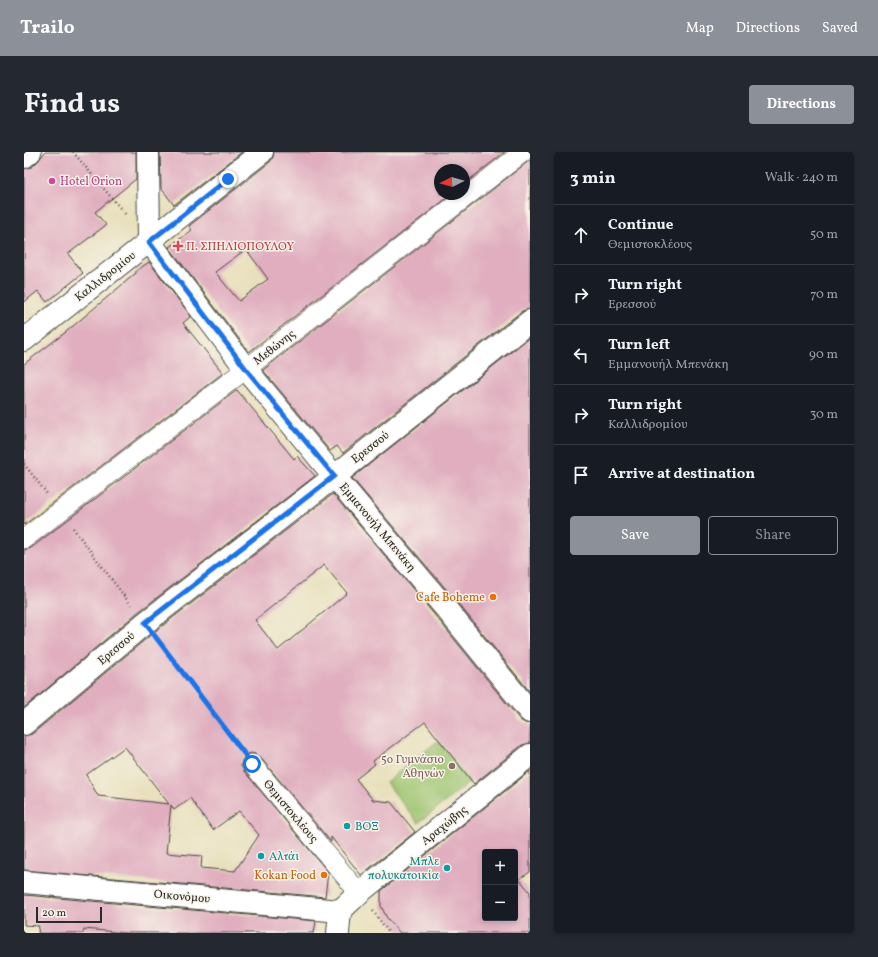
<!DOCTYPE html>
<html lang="en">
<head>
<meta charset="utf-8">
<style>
	:root { --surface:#171b24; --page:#242831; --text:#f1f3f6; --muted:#9ea1a6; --line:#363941; --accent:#8c9099 }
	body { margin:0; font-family:Vollkorn,serif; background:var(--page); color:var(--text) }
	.controls { position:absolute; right:12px; bottom:12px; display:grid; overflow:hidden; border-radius:4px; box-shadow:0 2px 6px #0003 }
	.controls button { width:36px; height:36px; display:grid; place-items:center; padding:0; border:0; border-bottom:1px solid var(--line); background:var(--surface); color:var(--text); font:20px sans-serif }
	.compass { position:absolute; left:410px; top:12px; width:36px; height:36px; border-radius:50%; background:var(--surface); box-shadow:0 2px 6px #0003; rotate:265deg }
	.scale { position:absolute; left:12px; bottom:10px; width:66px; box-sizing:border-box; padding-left:4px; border:2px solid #2b2b2b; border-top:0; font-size:11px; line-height:14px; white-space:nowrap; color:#2b2b2b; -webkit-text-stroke:3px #f7f3e8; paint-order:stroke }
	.stop { position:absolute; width:12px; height:12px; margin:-9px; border:3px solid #1a73e8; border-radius:50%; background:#fff }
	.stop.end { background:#1a73e8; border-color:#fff; box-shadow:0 1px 4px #0008 }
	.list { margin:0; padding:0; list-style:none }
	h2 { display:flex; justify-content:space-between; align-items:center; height:52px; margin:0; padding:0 16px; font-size:17px }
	h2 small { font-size:13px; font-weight:400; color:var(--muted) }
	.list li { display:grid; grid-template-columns:26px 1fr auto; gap:12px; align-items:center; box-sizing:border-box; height:60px; padding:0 16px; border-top:1px solid var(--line) }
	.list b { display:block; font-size:15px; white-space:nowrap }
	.list p { margin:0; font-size:13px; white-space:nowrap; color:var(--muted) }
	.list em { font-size:13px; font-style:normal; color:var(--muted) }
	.actions { display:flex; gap:8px; padding:12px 16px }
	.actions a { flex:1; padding:9px 0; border:1px solid var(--accent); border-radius:4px; text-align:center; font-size:14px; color:var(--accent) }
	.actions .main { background:var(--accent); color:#fff }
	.icon { flex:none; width:22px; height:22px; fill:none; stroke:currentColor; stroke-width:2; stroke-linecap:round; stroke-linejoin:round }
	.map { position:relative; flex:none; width:506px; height:781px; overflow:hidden; border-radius:4px }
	header { display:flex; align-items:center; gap:24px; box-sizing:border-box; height:56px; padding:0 20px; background:var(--accent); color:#fff }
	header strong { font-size:19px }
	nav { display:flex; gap:22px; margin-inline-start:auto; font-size:14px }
	.intro { display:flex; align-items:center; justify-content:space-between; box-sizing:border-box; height:96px; padding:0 24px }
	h1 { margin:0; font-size:28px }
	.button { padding:10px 18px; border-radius:4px; background:var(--accent); color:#fff; font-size:14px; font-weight:700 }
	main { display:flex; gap:24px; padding:0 24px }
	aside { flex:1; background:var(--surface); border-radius:4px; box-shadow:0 2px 6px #0003 }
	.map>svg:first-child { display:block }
</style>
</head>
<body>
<header>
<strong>Trailo</strong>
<nav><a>Map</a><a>Directions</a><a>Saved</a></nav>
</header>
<div class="intro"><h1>Find us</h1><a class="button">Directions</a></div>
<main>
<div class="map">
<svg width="506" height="781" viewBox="0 0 506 781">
	<rect width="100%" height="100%" fill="#f7f3e8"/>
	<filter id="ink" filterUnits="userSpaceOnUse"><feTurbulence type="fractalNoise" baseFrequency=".025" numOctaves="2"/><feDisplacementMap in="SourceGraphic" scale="8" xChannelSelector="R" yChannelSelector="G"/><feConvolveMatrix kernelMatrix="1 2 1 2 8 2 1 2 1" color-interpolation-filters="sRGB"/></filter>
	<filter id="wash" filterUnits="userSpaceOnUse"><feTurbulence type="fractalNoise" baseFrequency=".012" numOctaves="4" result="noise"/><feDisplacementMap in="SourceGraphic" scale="16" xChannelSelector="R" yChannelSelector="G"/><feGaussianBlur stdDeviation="0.9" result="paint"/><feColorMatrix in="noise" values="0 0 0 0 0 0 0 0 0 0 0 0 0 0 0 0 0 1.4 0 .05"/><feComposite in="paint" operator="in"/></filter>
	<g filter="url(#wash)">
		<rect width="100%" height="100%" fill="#e8e0bc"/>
		<path fill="#9fc56f" stroke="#65784d" d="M 414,589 L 446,630 L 394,671 L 362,630 Z"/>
		<g id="blocks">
			<path fill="#e0aebf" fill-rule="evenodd" d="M 21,0 L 112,0 L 112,27 L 71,60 L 82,73 L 44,102 L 59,121 L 23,150 L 14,139 L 0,150 L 0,17 L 8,15 L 14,9 Z
				M 136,0 L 218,0 L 150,53 L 137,36 Z
				M 250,0 L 481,0 L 440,32 L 440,18 L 416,18 L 416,42 L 428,42 L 225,200 L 145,95 L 168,78 L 165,74 L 246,10 L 249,5 ZM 222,97 L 244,127 L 215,149 L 191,120 Z
				M 506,8 L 506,157 L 498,159 L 319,301 L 313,294 L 306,299 L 239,218 Z
				M 125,110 L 167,164 L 159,171 L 199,221 L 0,373 L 0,212 L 42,180 L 112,121 L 112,119 Z
				M 506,185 L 506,540 L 433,450 L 328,326 Z
				M 213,238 L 270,307 L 273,304 L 291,324 L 113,461 L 0,556 L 0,398 L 7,396 Z
				M 309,342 L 413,466 L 496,568 L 501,571 L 506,572 L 506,591 L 498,593 L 450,632 L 401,570 L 349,609 L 351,612 L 332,627 L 349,648 L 367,650 L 391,680 L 337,723 L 307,685 L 307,690 L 236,605 L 231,602 L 227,601 L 221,603 L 218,609 L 217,614 L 220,619 L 304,720 L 301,745 L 0,718 L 0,584 L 8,582 L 129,481 ZM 300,413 L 323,441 L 254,498 L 231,468 ZM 101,595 L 145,652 L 74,644 L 62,623 ZM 166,646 L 189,678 L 215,659 L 235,683 L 211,719 L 177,716 L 178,704 L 142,701 L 147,653 L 150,658 Z
				M 506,619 L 506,720 L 495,727 L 506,740 L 506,781 L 376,781 L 363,766 L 357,754 L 357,739 ZM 461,700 L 491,700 L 491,766 L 461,766 Z
				M 0,743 L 292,769 L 290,781 L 103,781 L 60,777 L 59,781 L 14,781 L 15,774 L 0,773 Z"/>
		</g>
	</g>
	<g filter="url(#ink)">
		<use href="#blocks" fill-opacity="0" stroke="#474641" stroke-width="1"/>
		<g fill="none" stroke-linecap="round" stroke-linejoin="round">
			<defs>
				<path id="pedestrian" d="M 0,387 L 222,217 L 499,0
					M 228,612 L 335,741"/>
				<path id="minor" d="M 124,0 L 125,89 L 222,217 L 310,324 L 423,458 L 506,560
					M 0,5 L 6,0
					M 0,188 L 238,0
					M 0,572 L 121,471 L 302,331 L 506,169
					M 0,730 L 316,759
					M 316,759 L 335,741 L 506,603
					M 314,781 L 316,759"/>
			</defs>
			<use href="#pedestrian" stroke="#474641" stroke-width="20"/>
			<use href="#minor" stroke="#474641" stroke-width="24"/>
			<path stroke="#474641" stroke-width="2.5" stroke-dasharray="1 3" stroke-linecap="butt" d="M 49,0 L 102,63
				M 0,312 L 24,343
				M 49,376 L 107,453
				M 135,489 L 216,596
				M 349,759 L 365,781"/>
			<use href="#pedestrian" stroke="#fff" stroke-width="19"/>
			<use href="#minor" stroke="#fff" stroke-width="22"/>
		</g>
	</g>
	<g fill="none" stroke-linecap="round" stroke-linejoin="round" filter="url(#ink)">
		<path stroke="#1a73e8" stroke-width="5" d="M 204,27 L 125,90 L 222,217 L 310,324 L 121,471 L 228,612"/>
	</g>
	<circle fill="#d1479c" stroke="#f7f3e8" stroke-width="1.5" cx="28" cy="29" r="4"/>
	<path fill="#e0444e" stroke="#f7f3e8" stroke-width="1.5" d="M152 88h4v4h4v4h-4v4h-4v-4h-4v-4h4z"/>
	<g fill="#e8710a" stroke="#f7f3e8" stroke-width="1.5">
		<circle cx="469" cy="445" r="4"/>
		<circle cx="300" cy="723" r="4"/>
	</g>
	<circle fill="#8d6e63" stroke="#f7f3e8" stroke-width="1.5" cx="428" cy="614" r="4"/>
	<g fill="#0f9aa8" stroke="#f7f3e8" stroke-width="1.5">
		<circle cx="323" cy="674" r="4"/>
		<circle cx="237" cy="704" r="4"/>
		<circle cx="423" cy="716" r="4"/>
	</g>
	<g text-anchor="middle" stroke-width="3" stroke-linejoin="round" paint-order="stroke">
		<g font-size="12" fill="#b23c85" stroke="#f7f3e8" text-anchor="start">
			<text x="36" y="33">Hotel Orion</text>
		</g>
		<g font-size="12" fill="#be3a42" stroke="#f7f3e8" text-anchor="start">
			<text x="162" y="98">Π. ΣΠΗΛΙΟΠΟΥΛΟΥ</text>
		</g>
		<g font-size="12" fill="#2b2b2b" stroke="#f7f3e8">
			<text transform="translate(81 124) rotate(-38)" y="4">Καλλιδρομίου</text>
			<text transform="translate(250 195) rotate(-38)" y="4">Μεθώνης</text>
			<text transform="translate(346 295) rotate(-38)" y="4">Ερεσσού</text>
			<text transform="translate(354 375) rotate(50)" y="4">Εμμανουήλ Μπενάκη</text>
			<text transform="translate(92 496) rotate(-40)" y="4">Ερεσσού</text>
			<text transform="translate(267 659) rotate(50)" y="4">Θεμιστοκλέους</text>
			<text transform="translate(420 673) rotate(-39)" y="4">Αραχώβης</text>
			<text transform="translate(158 744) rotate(5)" y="4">Οικονόμου</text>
		</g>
		<g font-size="12" fill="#c56008" stroke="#f7f3e8" text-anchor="end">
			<text x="461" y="449">Cafe Boheme</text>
			<text x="292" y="727">Kokan Food</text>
		</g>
		<g font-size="12" fill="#785e54" stroke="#f7f3e8" text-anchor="end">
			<text x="420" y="611">5ο Γυμνάσιο<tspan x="420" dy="14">Αθηνών</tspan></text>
		</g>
		<g font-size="12" fill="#0d838f" stroke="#f7f3e8" text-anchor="start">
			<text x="331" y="678">ΒΟΞ</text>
			<text x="245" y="708">Αλτάι</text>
			<text x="415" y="713" text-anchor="end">Μπλε<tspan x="415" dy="14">πολυκατοικία</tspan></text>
		</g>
	</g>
</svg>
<div class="controls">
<button>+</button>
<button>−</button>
</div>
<svg class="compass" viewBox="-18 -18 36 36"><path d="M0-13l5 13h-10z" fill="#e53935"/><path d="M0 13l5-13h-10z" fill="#9ea1a6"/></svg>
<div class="scale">20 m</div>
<div class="stop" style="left:228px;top:612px"></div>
<div class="stop end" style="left:204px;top:27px"></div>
</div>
<aside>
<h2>3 min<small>Walk · 240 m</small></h2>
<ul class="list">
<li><svg class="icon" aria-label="ahead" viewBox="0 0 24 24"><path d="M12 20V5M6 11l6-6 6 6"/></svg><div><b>Continue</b><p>Θεμιστοκλέους</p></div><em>50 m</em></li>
<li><svg class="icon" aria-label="right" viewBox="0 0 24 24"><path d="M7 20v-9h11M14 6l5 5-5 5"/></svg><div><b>Turn right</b><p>Ερεσσού</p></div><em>70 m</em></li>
<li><svg class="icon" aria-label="left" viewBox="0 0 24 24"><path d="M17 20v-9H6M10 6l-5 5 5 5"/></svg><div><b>Turn left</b><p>Εμμανουήλ Μπενάκη</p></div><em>90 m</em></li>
<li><svg class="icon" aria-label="right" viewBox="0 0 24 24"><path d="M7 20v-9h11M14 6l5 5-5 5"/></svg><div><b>Turn right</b><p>Καλλιδρομίου</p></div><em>30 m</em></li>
<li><svg class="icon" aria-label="arrive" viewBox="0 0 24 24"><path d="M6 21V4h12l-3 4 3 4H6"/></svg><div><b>Arrive at destination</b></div></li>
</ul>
<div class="actions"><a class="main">Save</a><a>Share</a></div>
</aside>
</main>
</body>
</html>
